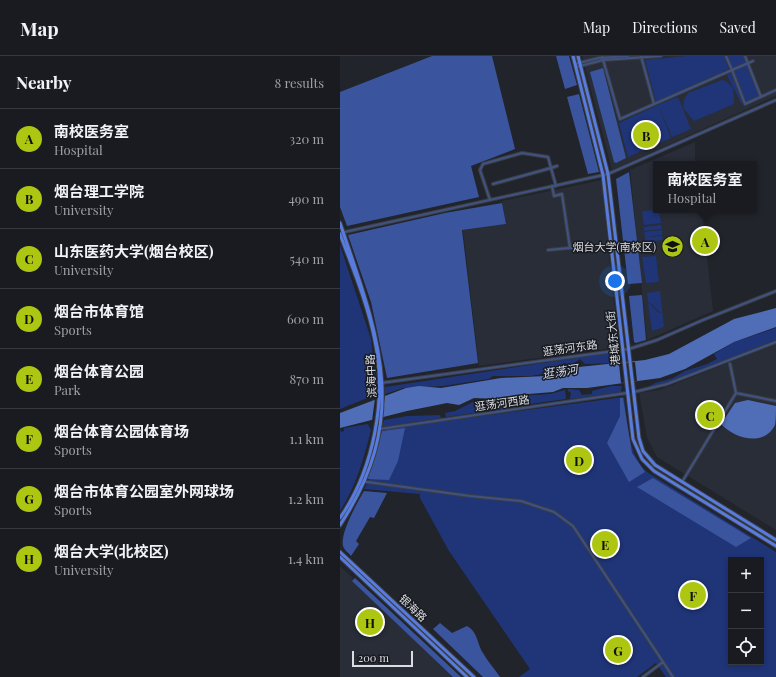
<!DOCTYPE html>
<html lang="en">
<head>
<meta charset="utf-8">
<style>
	:root { --surface:#191b20; --page:#222429; --text:#f1f3f6; --muted:#9fa1a5; --line:#37393e; --accent:#acc611 }
	body { margin:0; font-family:"Playfair Display","Noto Sans SC",serif; background:var(--page); color:var(--text) }
	.controls { position:absolute; right:12px; bottom:12px; display:grid; overflow:hidden; border-radius:0px; box-shadow:0 2px 6px #0003 }
	.controls button { width:36px; height:36px; display:grid; place-items:center; padding:0; border:0; border-bottom:1px solid var(--line); background:var(--surface); color:var(--text); font:20px sans-serif }
	.scale { position:absolute; left:12px; bottom:10px; width:61px; box-sizing:border-box; padding-left:4px; border:2px solid #dbdce1; border-top:0; font-size:11px; line-height:14px; white-space:nowrap; color:#dbdce1; -webkit-text-stroke:3px #181b21; paint-order:stroke }
	.you { position:absolute; left:275px; top:225px; width:14px; height:14px; margin:-10px; border:3px solid #fff; border-radius:50%; background:#1a73e8; box-shadow:0 0 0 6px #1a73e833 }
	.badge { display:grid; place-items:center; width:26px; height:26px; border-radius:50%; background:var(--accent); color:#111; font-size:13px; font-weight:700 }
	.pin { position:absolute; translate:-50% -50%; border:2px solid #fff; box-shadow:0 1px 4px #0006 }
	.popup { position:absolute; left:313px; top:105px; width:104px; height:52px; box-sizing:border-box; display:grid; place-content:center; border-radius:0px; background:var(--surface); filter:drop-shadow(0 1px 3px #0005); font-size:13px; white-space:nowrap; color:var(--muted) }
	.popup b { font-size:15px; color:var(--text) }
	.popup::after { content:''; position:absolute; left:50%; top:100%; margin-left:-8px; border:8px solid transparent; border-top-color:var(--surface) }
	.list { margin:0; padding:0; list-style:none }
	h2 { display:flex; justify-content:space-between; align-items:center; height:52px; margin:0; padding:0 16px; font-size:17px }
	h2 small { font-size:13px; font-weight:400; color:var(--muted) }
	.list li { display:grid; grid-template-columns:26px 1fr auto; gap:12px; align-items:center; box-sizing:border-box; height:60px; padding:0 16px; border-top:1px solid var(--line) }
	.list b { display:block; font-size:15px; white-space:nowrap }
	.list p { margin:0; font-size:13px; white-space:nowrap; color:var(--muted) }
	.list em { font-size:13px; font-style:normal; color:var(--muted) }
	.icon { flex:none; width:22px; height:22px; fill:none; stroke:currentColor; stroke-width:2; stroke-linecap:round; stroke-linejoin:round }
	.map { position:relative; flex:none; width:436px; height:621px; overflow:hidden }
	header { display:flex; align-items:center; gap:24px; box-sizing:border-box; height:56px; padding:0 20px; background:var(--surface); border-bottom:1px solid var(--line) }
	header strong { font-size:19px }
	nav { display:flex; gap:22px; margin-inline-start:auto; font-size:14px }
	main { display:flex }
	aside { flex:1; background:var(--surface) }
	.map>svg:first-child { display:block }
</style>
</head>
<body>
<header>
<strong>Map</strong>
<nav><a>Map</a><a>Directions</a><a>Saved</a></nav>
</header>
<main>
<aside>
<h2>Nearby<small>8 results</small></h2>
<ul class="list">
<li><span class="badge">A</span><div><b>南校医务室</b><p>Hospital</p></div><em>320 m</em></li>
<li><span class="badge">B</span><div><b>烟台理工学院</b><p>University</p></div><em>490 m</em></li>
<li><span class="badge">C</span><div><b>山东医药大学(烟台校区)</b><p>University</p></div><em>540 m</em></li>
<li><span class="badge">D</span><div><b>烟台市体育馆</b><p>Sports</p></div><em>600 m</em></li>
<li><span class="badge">E</span><div><b>烟台体育公园</b><p>Park</p></div><em>870 m</em></li>
<li><span class="badge">F</span><div><b>烟台体育公园体育场</b><p>Sports</p></div><em>1.1 km</em></li>
<li><span class="badge">G</span><div><b>烟台市体育公园室外网球场</b><p>Sports</p></div><em>1.2 km</em></li>
<li><span class="badge">H</span><div><b>烟台大学(北校区)</b><p>University</p></div><em>1.4 km</em></li>
</ul>
</aside>
<div class="map">
<svg width="436" height="621" viewBox="0 0 436 621">
	<rect width="100%" height="100%" fill="#21242a"/>
	<path fill="#282d38" d="M 242,0 L 436,0 L 436,40 L 272,114 Z
		M 355,86 L 355,108 L 316,108 L 316,154 L 362,154 L 373,255 L 307,284 L 290,114 Z
		M 262,124 L 272,232 L 280,291 L 139,310 L 123,174 L 166,168 L 162,145 Z
		M 436,288 L 436,474 L 317,401 L 307,381 L 299,337 L 319,334 Z
		M 0,510 L 119,621 L 0,621 Z"/>
	<path fill="#1f3578" fill-rule="evenodd" d="M 347,0 L 384,0 L 389,13 L 316,46 L 305,4 Z
		M 388,0 L 404,0 L 407,7 L 393,13 Z
		M 408,8 L 419,40 L 406,46 L 393,14 Z
		M 391,17 L 403,47 L 401,47 L 387,19 Z
		M 382,24 L 386,25 L 393,32 L 394,48 L 354,65 L 343,52 L 344,44 L 348,37 Z
		M 338,41 L 351,73 L 332,81 L 318,49 Z
		M 318,49 L 331,82 L 288,101 L 279,67 Z
		M 319,154 L 321,167 L 304,169 L 302,155 Z
		M 321,169 L 322,173 L 304,175 L 304,171 Z
		M 322,174 L 322,179 L 305,181 L 304,176 L 313,175 L 313,178 L 313,175 Z
		M 322,180 L 323,184 L 305,186 L 305,181 Z
		M 0,189 L 31,283 L 35,320 L 35,339 L 0,353 Z
		M 316,200 L 319,226 L 306,227 L 302,201 Z
		M 320,235 L 324,271 L 312,275 L 308,247 C 314,249 315,257 322,257 C 316,255 314,248 308,246 L 307,237 Z
		M 436,272 L 436,284 L 329,326 L 305,333 L 315,327 L 333,322 L 345,315 L 367,308 L 377,303 L 374,298 L 394,286 Z
		M 275,296 L 279,298 L 280,305 L 277,307 L 245,308 L 240,303 L 231,309 L 224,307 L 218,311 L 208,311 L 208,317 L 191,320 L 153,320 L 149,323 L 103,330 L 63,332 L 45,338 L 45,331 Z
		M 271,330 L 282,330 L 281,336 L 230,343 L 231,337 L 228,335 L 228,333 L 239,334 L 242,339 L 252,338 L 252,335 Z
		M 225,334 L 226,343 L 190,348 L 188,345 L 185,346 L 185,349 L 151,355 L 155,353 L 155,349 L 150,351 L 148,355 L 106,361 L 105,357 L 115,355 L 133,346 L 157,347 L 171,341 L 172,345 L 176,344 L 176,340 L 210,338 Z
		M 284,341 C 288,369 287,396 307,416 L 436,496 L 436,621 L 326,621 L 316,607 L 297,621 L 179,621 L 190,613 L 109,495 L 80,442 L 80,438 L 24,433 L 35,413 L 46,373 ZM 391,504 L 421,504 L 421,606 L 391,606 Z
		M 100,359 L 101,362 L 42,371 L 44,364 L 67,360 Z
		M 28,368 L 31,374 C 24,402 16,431 0,455 L 0,373 L 1,376 L 4,375 L 4,372 Z"/>
	<path fill="#3a559d" d="M 92,0 L 152,0 L 175,93 L 131,110 L 139,141 L 7,170 L 0,151 L 0,36 Z
		M 216,0 L 229,0 L 237,29 L 225,33 Z
		M 263,12 L 286,102 L 276,107 L 274,106 L 250,16 Z
		M 239,38 L 259,116 L 248,118 L 227,41 Z
		M 289,116 L 302,227 L 288,228 L 276,123 Z
		M 162,147 L 166,168 L 122,174 L 138,307 L 47,322 L 31,246 L 8,179 L 105,157 Z
		M 302,239 L 306,284 L 296,287 L 294,286 L 289,240 Z
		M 280,342 L 283,342 L 292,397 L 305,416 L 289,426 L 267,387 L 280,360 Z
		M 65,372 L 58,405 L 49,424 L 27,423 L 42,375 Z
		M 313,422 L 411,482 L 396,491 L 297,431 Z
		M 24,435 L 47,437 L 34,462 L 30,461 L 16,485 L 19,488 L 11,500 C 9,497 4,494 3,490 C 0,477 17,447 24,435 Z
		M 15,522 L 121,621 L 113,621 L 12,525 Z
		M 100,567 L 112,577 L 127,570 C 138,576 137,588 143,597 C 148,606 155,613 160,621 L 143,621 L 93,573 Z"/>
	<path fill="#506db7" d="M 436,252 L 436,271 L 394,286 L 345,313 L 320,322 L 247,332 L 223,332 L 213,336 L 176,339 L 160,343 L 134,342 L 119,349 L 107,347 L 67,355 L 0,372 L 0,357 L 66,332 L 79,330 L 101,332 L 161,322 L 206,320 L 239,311 L 305,304 L 329,298 L 394,263 Z
		M 408,344 L 436,350 C 436,355 436,364 435,369 C 424,391 395,383 381,368 L 395,347 Z"/>
	<path fill="#21242a" d="M 295,306 L 297,325 L 281,327 L 279,308 Z
		M 45,339 L 42,363 L 32,365 L 35,342 Z"/>
	<g fill="none" stroke-linecap="round" stroke-linejoin="round">
		<defs>
			<path id="minor" d="M 262,0 L 280,63 L 392,14 L 386,0
				M 301,0 L 314,48
				M 405,0 L 421,41
				M 413,5 L 392,14 L 405,48 L 436,34
				M 235,8 L 259,2 L 288,0
				M 236,11 L 263,4 L 321,0
				M 212,130 L 214,140 L 222,138 L 230,192
				M 216,130 L 211,112 L 217,110
				M 150,144 L 140,114 L 143,108 L 182,97 L 208,101 L 211,112 L 153,128
				M 0,177 L 268,118 L 436,44
				M 208,194 L 271,188
				M 390,308 L 396,337 L 436,345
				M 41,327 L 289,293 L 317,284 L 363,264 L 436,235
				M 294,336 L 327,328 L 436,286
				M 40,373 L 287,337
				M 20,425 L 130,440 L 181,445 L 214,456 L 233,470 L 333,621
				M 342,426 L 396,337
				M 303,621 L 323,606"/>
			<path id="major" d="M 233,0 L 263,119 L 293,383 L 302,403 L 314,415 L 436,490
				M 238,0 L 268,118 L 299,382 L 303,395 L 315,409 L 436,484
				M 0,167 C 38,279 72,360 0,469
				M 0,178 C 13,213 28,248 35,285 C 47,343 34,413 0,462
				M 0,496 L 134,621
				M 0,501 L 127,621"/>
		</defs>
		<use href="#minor" stroke="#3b3e44" stroke-width="4"/>
		<use href="#major" stroke="#3b3e44" stroke-width="5"/>
		<use href="#minor" stroke="#3f5281" stroke-width="2"/>
		<use href="#major" stroke="#587cde" stroke-width="3"/>
	</g>
	<defs>
		<symbol id="university-disc" viewBox="-11 -11 22 22"><circle r="9.5" fill="#acc611" stroke="#181b21"/><path d="M0-5L7-2L0 1L-7-2ZM-4 1L0 2.5L4 1V4Q0 6-4 4Z" fill="#111"/></symbol>
	</defs>
	<g fill-rule="evenodd">
		<use href="#university-disc" x="320" y="178" width="25" height="25"/>
	</g>
	<g text-anchor="middle" stroke-width="3" stroke-linejoin="round" paint-order="stroke">
		<g font-size="11" fill="#dbdce1" stroke="#181b21" text-anchor="end">
			<text x="316" y="195">烟台大学(南校区)</text>
		</g>
		<g font-size="11" fill="#dbdce1" stroke="#181b21">
			<text transform="translate(273 282) rotate(-96)" y="4">港城东大街</text>
			<text transform="translate(230 292) rotate(-8)" y="4">逛荡河东路</text>
			<text transform="translate(31 320) rotate(-93)" y="4">滨海中路</text>
			<text transform="translate(162 347) rotate(-8)" y="4">逛荡河西路</text>
			<text transform="translate(73 552) rotate(44)" y="4">银海路</text>
		</g>
		<g font-size="12" font-style="italic" fill="#d1dbef" stroke="#181b21">
			<text transform="translate(220 316) rotate(-9)" y="4">逛荡河</text>
		</g>
	</g>
</svg>
<div class="controls">
<button>+</button>
<button>−</button>
<button><svg class="icon" aria-label="locate" viewBox="0 0 24 24"><circle cx="12" cy="12" r="6"/><path d="M12 2v4M12 18v4M2 12h4M18 12h4"/></svg></button>
</div>
<div class="scale">200 m</div>
<div class="you"></div>
<div class="pin badge" style="left:365px;top:185px">A</div>
<div class="popup"><b>南校医务室</b>Hospital</div>
<div class="pin badge" style="left:306px;top:79px">B</div>
<div class="pin badge" style="left:370px;top:359px">C</div>
<div class="pin badge" style="left:239px;top:404px">D</div>
<div class="pin badge" style="left:265px;top:488px">E</div>
<div class="pin badge" style="left:353px;top:539px">F</div>
<div class="pin badge" style="left:278px;top:594px">G</div>
<div class="pin badge" style="left:30px;top:566px">H</div>
</div>
</main>
</body>
</html>
